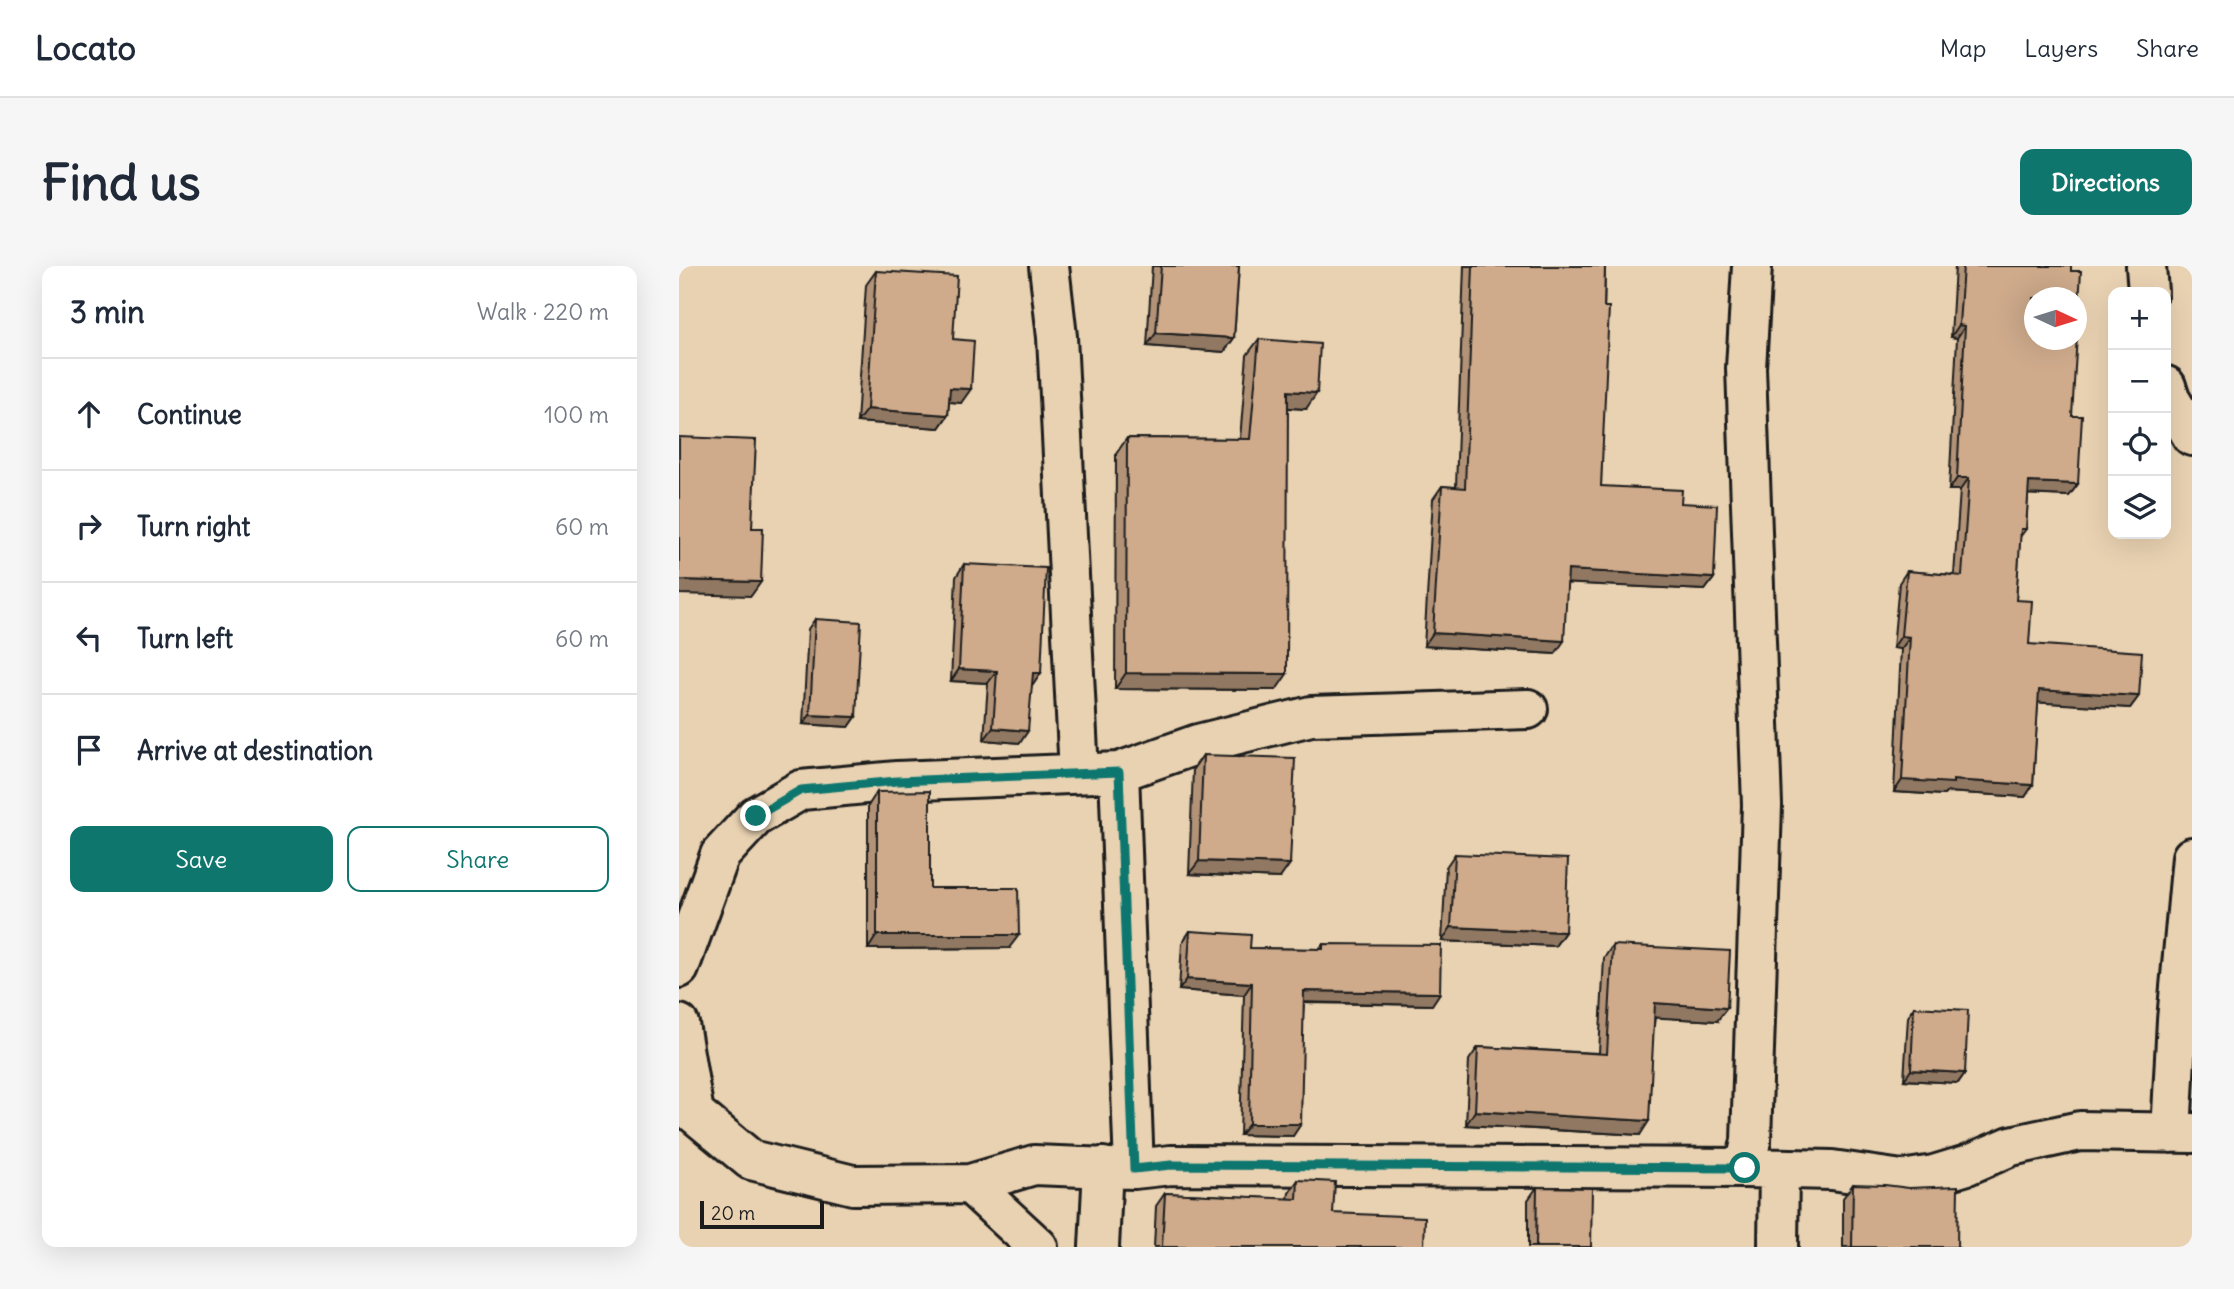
<!DOCTYPE html>
<html lang="en">
<head>
<meta charset="utf-8">
<style>
	:root { --surface:#fff; --page:#f6f6f7; --text:#1f2937; --muted:#747a83; --line:#e0e1e3; --accent:#0f766e }
	body { margin:0; font-family:Delius,sans-serif; background:var(--page); color:var(--text) }
	.controls { position:absolute; right:21px; top:21px; display:grid; overflow:hidden; border-radius:14px; box-shadow:0 7px 28px #0002 }
	.controls button { width:63px; height:63px; display:grid; place-items:center; padding:0; border:0; border-bottom:2px solid var(--line); background:var(--surface); color:var(--text); font:35px sans-serif }
	.compass { position:absolute; left:1345px; top:21px; width:63px; height:63px; border-radius:50%; background:var(--surface); box-shadow:0 7px 28px #0002; rotate:94deg }
	.scale { position:absolute; left:21px; bottom:18px; width:124px; box-sizing:border-box; padding-left:7px; border:4px solid #1c1c1c; border-top:0; font-size:19px; line-height:24px; white-space:nowrap; color:#1c1c1c; -webkit-text-stroke:5px #e9d2b2; paint-order:stroke }
	.stop { position:absolute; width:21px; height:21px; margin:-16px; border:5px solid #0f766e; border-radius:50%; background:#fff }
	.stop.end { background:#0f766e; border-color:#fff; box-shadow:0 2px 7px #0008 }
	.list { margin:0; padding:0; list-style:none }
	h2 { display:flex; justify-content:space-between; align-items:center; height:91px; margin:0; padding:0 28px; font-size:30px }
	h2 small { font-size:23px; font-weight:400; color:var(--muted) }
	.list li { display:grid; grid-template-columns:46px 1fr auto; gap:21px; align-items:center; box-sizing:border-box; height:112px; padding:0 28px; border-top:2px solid var(--line) }
	.list b { display:block; font-size:26px; white-space:nowrap }
	.list em { font-size:23px; font-style:normal; color:var(--muted) }
	.actions { display:flex; gap:14px; padding:21px 28px }
	.actions a { flex:1; padding:16px 0; border:2px solid var(--accent); border-radius:14px; text-align:center; font-size:24px; color:var(--accent) }
	.actions .main { background:var(--accent); color:#fff }
	.icon { flex:none; width:38px; height:38px; fill:none; stroke:currentColor; stroke-width:2; stroke-linecap:round; stroke-linejoin:round }
	.map { position:relative; flex:none; width:1513px; height:981px; overflow:hidden; border-radius:14px }
	header { display:flex; align-items:center; gap:42px; box-sizing:border-box; height:98px; padding:0 35px; background:var(--surface); border-bottom:2px solid var(--line) }
	header strong { font-size:33px }
	nav { display:flex; gap:38px; margin-inline-start:auto; font-size:24px }
	.intro { display:flex; align-items:center; justify-content:space-between; box-sizing:border-box; height:168px; padding:0 42px }
	h1 { margin:0; font-size:49px }
	.button { padding:18px 32px; border-radius:14px; background:var(--accent); color:#fff; font-size:24px; font-weight:700 }
	main { display:flex; gap:42px; padding:0 42px }
	aside { flex:1; background:var(--surface); border-radius:14px; box-shadow:0 7px 28px #0002 }
	.map>svg:first-child { display:block }
</style>
</head>
<body>
<header>
<strong>Locato</strong>
<nav><a>Map</a><a>Layers</a><a>Share</a></nav>
</header>
<div class="intro"><h1>Find us</h1><a class="button">Directions</a></div>
<main>
<aside>
<h2>3 min<small>Walk · 220 m</small></h2>
<ul class="list">
<li><svg class="icon" aria-label="ahead" viewBox="0 0 24 24"><path d="M12 20V5M6 11l6-6 6 6"/></svg><div><b>Continue</b></div><em>100 m</em></li>
<li><svg class="icon" aria-label="right" viewBox="0 0 24 24"><path d="M7 20v-9h11M14 6l5 5-5 5"/></svg><div><b>Turn right</b></div><em>60 m</em></li>
<li><svg class="icon" aria-label="left" viewBox="0 0 24 24"><path d="M17 20v-9H6M10 6l-5 5 5 5"/></svg><div><b>Turn left</b></div><em>60 m</em></li>
<li><svg class="icon" aria-label="arrive" viewBox="0 0 24 24"><path d="M6 21V4h12l-3 4 3 4H6"/></svg><div><b>Arrive at destination</b></div></li>
</ul>
<div class="actions"><a class="main">Save</a><a>Share</a></div>
</aside>
<div class="map">
<svg width="1513" height="981" viewBox="0 0 1513 981">
	<rect width="100%" height="100%" fill="#e9d2b2"/>
	<filter id="ink" filterUnits="userSpaceOnUse"><feTurbulence type="fractalNoise" baseFrequency=".0143" numOctaves="2"/><feDisplacementMap in="SourceGraphic" scale="14" xChannelSelector="R" yChannelSelector="G"/><feConvolveMatrix kernelMatrix="1 2 1 2 8 2 1 2 1" color-interpolation-filters="sRGB"/></filter>
	<g filter="url(#ink)">
		<g fill="none" stroke-linecap="round" stroke-linejoin="round">
			<defs>
				<path id="street" d="M 370,0 L 378,71 L 400,507
					M 1467,0 L 1469,26
					M 1487,120 L 1491,133 L 1513,170
					M 440,506 L 455,903
					M 0,702 L 41,589 L 77,550 L 122,524 L 218,515 L 440,506 L 519,478 L 632,450 L 849,443
					M 0,758 L 15,847 L 72,894 L 174,919 L 291,918 L 355,899 L 455,903 L 492,899 L 1066,902 L 1153,904 L 1223,914 L 1255,909 L 1288,899 L 1332,880 L 1401,865 L 1513,867
					M 1492,867 L 1498,754 L 1513,591
					M 1066,902 L 1072,875 L 1083,539 L 1067,102 L 1073,0
					M 291,918 L 359,981
					M 420,981 L 424,901
					M 1099,981 L 1100,903"/>
			</defs>
			<use href="#street" stroke="#1c1c1c" stroke-width="44"/>
			<use href="#street" stroke="#e9d2b2" stroke-width="38"/>
		</g>
		<path fill="#b29378" stroke="#1c1c1c" stroke-width="2" d="M 473,0 L 560,0 L 555,72 L 545,86 L 468,80 Z
			M 785,0 L 926,0 L 922,220 L 1002,237 L 1035,312 L 1026,324 L 888,317 L 876,388 L 745,380 L 754,233 L 763,220 L 777,221 Z
			M 1276,0 L 1392,0 L 1393,150 L 1399,218 L 1390,230 L 1349,228 L 1347,263 L 1341,271 L 1337,334 L 1350,378 L 1460,430 L 1451,442 L 1359,436 L 1354,519 L 1346,531 L 1268,526 L 1265,529 L 1215,526 L 1222,383 L 1214,382 L 1220,317 L 1228,305 L 1275,309 L 1281,224 L 1270,224 L 1278,72 L 1272,71 Z
			M 197,5 L 274,73 L 282,137 L 270,136 L 269,149 L 260,162 L 178,156 L 187,19 Z
			M 580,73 L 627,143 L 609,142 L 597,424 L 436,423 L 437,188 L 448,172 L 561,173 L 568,89 Z
			M 285,298 L 362,407 L 353,419 L 341,477 L 305,474 L 309,417 L 272,415 L 277,311 Z
			M 136,353 L 177,451 L 170,461 L 124,458 L 129,363 Z
			M 524,489 L 601,612 L 510,608 L 514,503 Z
			M 198,526 L 251,622 L 330,682 L 189,683 L 189,540 Z
			M 776,588 L 886,666 L 876,680 L 763,675 L 767,601 Z
			M 511,665 L 571,682 L 640,683 L 644,678 L 753,739 L 625,737 L 614,870 L 561,869 L 565,729 L 500,724 L 503,677 Z
			M 934,679 L 1038,755 L 976,751 L 961,869 L 787,859 L 790,794 L 799,781 L 920,787 L 925,692 Z
			M 1235,741 L 1286,807 L 1279,817 L 1225,814 L 1229,751 Z
			M 619,914 L 654,947 L 745,981 L 475,981 L 477,940 L 486,927 L 609,933 L 610,927 Z
			M 1174,918 L 1278,981 L 1164,981 L 1164,932 Z
			M 858,921 L 912,981 L 849,981 L 849,934 Z"/>
		<path fill="#917862" stroke="#1c1c1c" stroke-width="2" d="M 1280,59 L 1286,60 L 1278,72 L 1272,71 Z
			M 477,67 L 555,72 L 545,86 L 468,80 Z
			M 271,122 L 292,123 L 282,137 L 262,135 Z
			M 609,125 L 638,127 L 627,143 L 597,141 Z
			M 188,143 L 269,149 L 260,162 L 178,156 Z
			M 1278,212 L 1290,212 L 1281,224 L 1270,224 Z
			M 1350,216 L 1399,218 L 1390,230 L 1342,228 Z
			M 889,304 L 1035,312 L 1026,324 L 880,317 Z
			M 0,314 L 82,316 L 72,330 L 0,328 Z
			M 754,367 L 885,375 L 876,388 L 745,380 Z
			M 1222,370 L 1231,371 L 1222,383 L 1214,382 Z
			M 280,403 L 318,405 L 309,417 L 272,415 Z
			M 354,407 L 362,407 L 354,419 L 346,419 Z
			M 447,407 L 608,408 L 597,424 L 436,423 Z
			M 1360,424 L 1460,430 L 1451,442 L 1352,436 Z
			M 131,449 L 177,451 L 170,461 L 124,458 Z
			M 314,462 L 349,465 L 341,477 L 305,474 Z
			M 1223,514 L 1274,514 L 1354,519 L 1346,531 L 1268,526 L 1265,529 L 1215,526 Z
			M 520,595 L 611,598 L 601,612 L 510,608 Z
			M 772,661 L 886,666 L 876,680 L 763,675 Z
			M 198,669 L 340,669 L 330,682 L 189,683 Z
			M 508,713 L 573,717 L 565,729 L 500,724 Z
			M 625,725 L 761,727 L 753,739 L 617,736 Z
			M 976,737 L 1048,742 L 1038,755 L 967,751 Z
			M 1232,804 L 1286,807 L 1279,817 L 1225,814 Z
			M 796,845 L 970,855 L 961,869 L 787,859 Z
			M 570,858 L 622,858 L 614,870 L 561,869 Z"/>
		<path fill="#cfab8c" stroke="#1c1c1c" stroke-width="2" fill-rule="evenodd" d="M 482,0 L 560,0 L 555,72 L 477,67 Z
			M 794,0 L 926,0 L 925,41 L 930,41 L 922,220 L 1003,224 L 1002,237 L 1038,239 L 1035,312 L 889,304 L 885,375 L 754,367 L 763,220 L 786,222 Z
			M 1284,0 L 1392,0 L 1392,5 L 1402,5 L 1393,150 L 1403,150 L 1399,218 L 1350,216 L 1347,263 L 1342,263 L 1337,334 L 1353,335 L 1350,378 L 1463,386 L 1460,430 L 1360,424 L 1354,519 L 1274,514 L 1274,517 L 1223,514 L 1231,371 L 1222,370 L 1228,305 L 1283,310 L 1290,212 L 1278,212 L 1286,60 L 1280,59 ZM 1355,32 L 1397,32 L 1397,74 L 1355,74 Z
			M 197,5 L 278,10 L 274,73 L 295,75 L 292,123 L 271,122 L 269,149 L 188,143 Z
			M 580,73 L 641,78 L 638,127 L 609,125 L 608,408 L 447,407 L 448,172 L 571,173 Z
			M 0,171 L 77,174 L 73,262 L 84,262 L 82,316 L 0,314 Z
			M 285,298 L 367,302 L 362,407 L 354,407 L 349,465 L 314,462 L 318,405 L 280,403 Z
			M 136,353 L 182,356 L 177,451 L 131,449 Z
			M 524,489 L 616,492 L 611,598 L 520,595 Z
			M 251,525 L 251,622 L 339,622 L 340,669 L 198,669 L 198,526 Z
			M 776,588 L 889,593 L 886,666 L 772,661 Z
			M 511,665 L 572,669 L 571,682 L 644,683 L 644,678 L 762,679 L 761,727 L 625,725 L 622,858 L 570,858 L 573,717 L 508,713 Z
			M 934,679 L 1051,685 L 1048,742 L 976,737 L 970,855 L 796,845 L 799,781 L 928,788 Z
			M 1235,741 L 1289,744 L 1286,807 L 1232,804 Z
			M 619,914 L 656,916 L 654,947 L 746,951 L 745,981 L 483,981 L 486,927 L 618,933 Z
			M 1174,918 L 1206,919 L 1230,922 L 1279,920 L 1278,981 L 1173,981 Z
			M 858,921 L 913,922 L 912,981 L 857,981 Z"/>
	</g>
	<g fill="none" stroke-linecap="round" stroke-linejoin="round" filter="url(#ink)">
		<path stroke="#0f766e" stroke-width="9" d="M 77,550 L 122,524 L 218,515 L 440,506 L 455,903 L 492,899 L 1066,902"/>
	</g>
</svg>
<div class="controls">
<button>+</button>
<button>−</button>
<button><svg class="icon" aria-label="locate" viewBox="0 0 24 24"><circle cx="12" cy="12" r="6"/><path d="M12 2v4M12 18v4M2 12h4M18 12h4"/></svg></button>
<button><svg class="icon" aria-label="layers" viewBox="0 0 24 24"><path d="M12 4l9 5-9 5-9-5zM3 14l9 5 9-5"/></svg></button>
</div>
<svg class="compass" viewBox="-18 -18 36 36"><path d="M0-13l5 13h-10z" fill="#e53935"/><path d="M0 13l5-13h-10z" fill="#747a83"/></svg>
<div class="scale">20 m</div>
<div class="stop" style="left:1066px;top:902px"></div>
<div class="stop end" style="left:77px;top:550px"></div>
</div>
</main>
</body>
</html>
